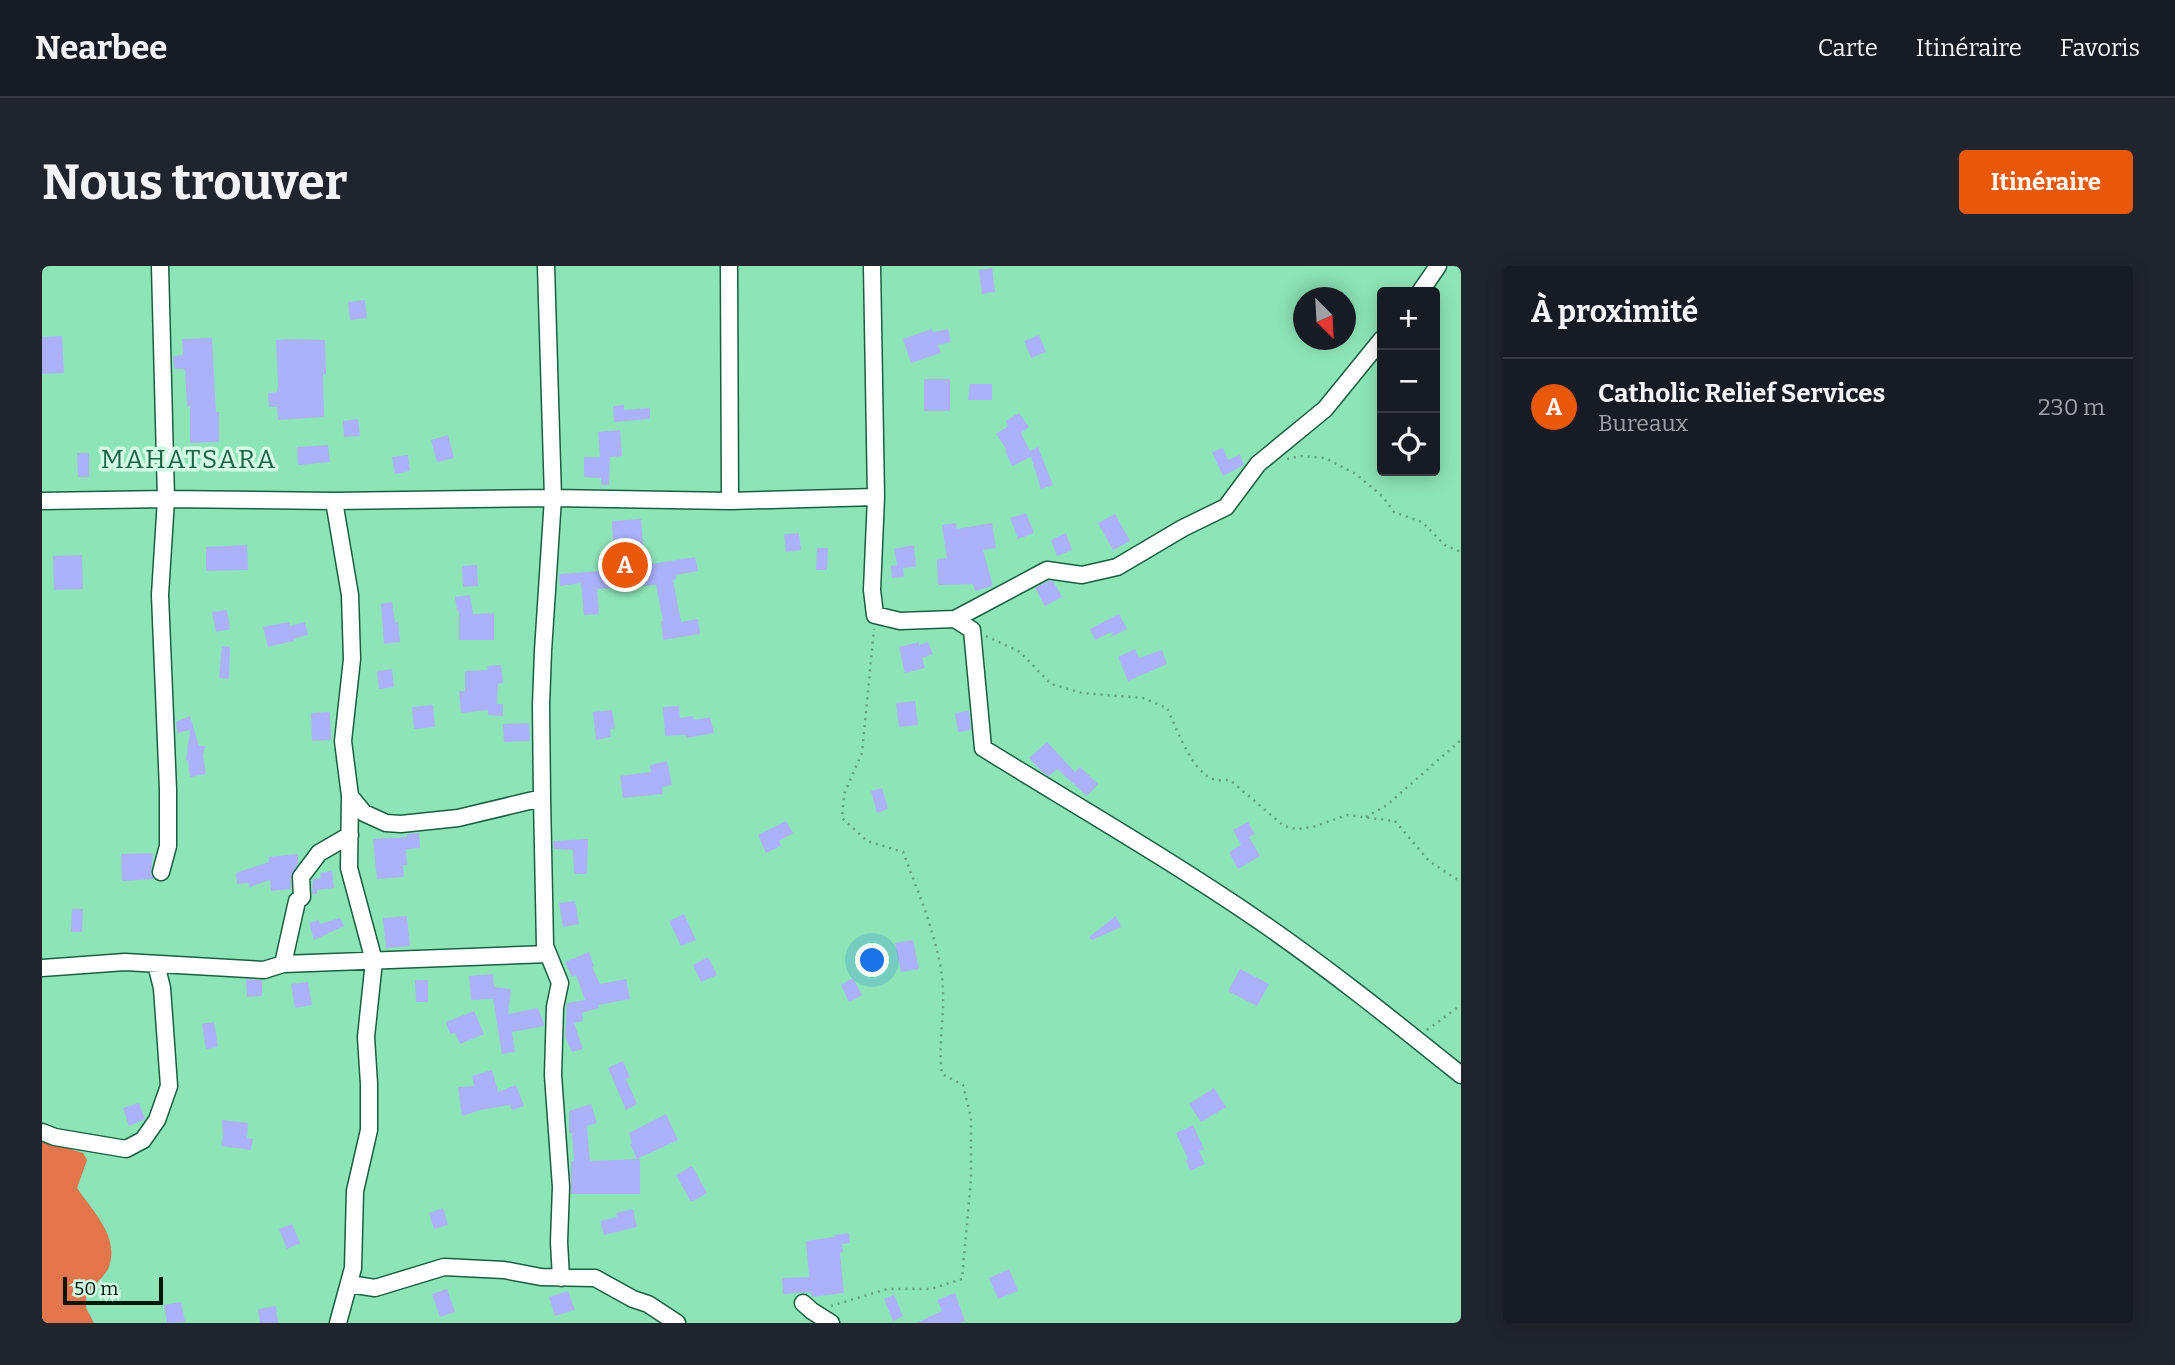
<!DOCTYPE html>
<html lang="fr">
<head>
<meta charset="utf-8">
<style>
	:root { --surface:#171b24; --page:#20242c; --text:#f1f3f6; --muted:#9ea1a6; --line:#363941; --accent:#ea580c }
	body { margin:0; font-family:Bitter,serif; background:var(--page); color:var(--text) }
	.controls { position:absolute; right:21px; top:21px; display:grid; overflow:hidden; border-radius:7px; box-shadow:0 4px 18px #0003 }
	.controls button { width:63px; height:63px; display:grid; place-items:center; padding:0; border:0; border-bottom:2px solid var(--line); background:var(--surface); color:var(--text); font:35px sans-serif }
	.compass { position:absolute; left:1251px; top:21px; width:63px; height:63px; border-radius:50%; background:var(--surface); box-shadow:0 4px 18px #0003; rotate:156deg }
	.scale { position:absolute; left:21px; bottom:18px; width:100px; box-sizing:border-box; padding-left:7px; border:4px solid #00150a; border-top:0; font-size:19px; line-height:24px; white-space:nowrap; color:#00150a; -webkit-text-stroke:5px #d1fbe3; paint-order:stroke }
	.you { position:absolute; left:831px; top:695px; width:24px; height:24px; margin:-18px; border:5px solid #fff; border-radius:50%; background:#1a73e8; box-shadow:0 0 0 10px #1a73e833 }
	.badge { display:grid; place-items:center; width:46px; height:46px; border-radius:50%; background:var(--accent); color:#fff; font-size:23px; font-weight:700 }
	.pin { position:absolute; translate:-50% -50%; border:4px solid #fff; box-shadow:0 2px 7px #0006 }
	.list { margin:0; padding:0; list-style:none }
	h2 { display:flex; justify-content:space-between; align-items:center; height:91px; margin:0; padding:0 28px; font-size:30px }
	h2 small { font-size:23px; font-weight:400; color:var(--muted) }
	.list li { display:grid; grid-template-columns:46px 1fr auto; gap:21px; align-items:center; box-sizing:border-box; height:98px; padding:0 28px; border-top:2px solid var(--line) }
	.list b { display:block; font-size:26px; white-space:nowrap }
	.list p { margin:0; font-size:23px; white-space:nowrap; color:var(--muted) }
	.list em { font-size:23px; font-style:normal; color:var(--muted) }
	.icon { flex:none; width:38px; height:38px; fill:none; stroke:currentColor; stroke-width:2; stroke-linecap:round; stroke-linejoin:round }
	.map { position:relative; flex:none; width:1419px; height:1057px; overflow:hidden; border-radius:7px }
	header { display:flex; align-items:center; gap:42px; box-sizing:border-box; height:98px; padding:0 35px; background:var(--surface); border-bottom:2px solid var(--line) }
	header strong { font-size:33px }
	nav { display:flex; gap:38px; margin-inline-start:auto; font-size:24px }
	.intro { display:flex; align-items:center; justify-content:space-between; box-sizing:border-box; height:168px; padding:0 42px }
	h1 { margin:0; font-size:49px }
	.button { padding:18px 32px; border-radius:7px; background:var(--accent); color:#fff; font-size:24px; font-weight:700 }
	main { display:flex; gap:42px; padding:0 42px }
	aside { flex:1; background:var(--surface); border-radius:7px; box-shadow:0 4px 18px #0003 }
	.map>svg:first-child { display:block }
</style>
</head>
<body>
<header>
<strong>Nearbee</strong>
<nav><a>Carte</a><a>Itinéraire</a><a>Favoris</a></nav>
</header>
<div class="intro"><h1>Nous trouver</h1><a class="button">Itinéraire</a></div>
<main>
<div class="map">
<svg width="1419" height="1057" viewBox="0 0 1419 1057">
	<rect width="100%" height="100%" fill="#8de4b7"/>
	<path fill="#e4764d" d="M 0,874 L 41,887 L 45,894 L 35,922 C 51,946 79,972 66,1003 C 61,1012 50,1021 44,1029 L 44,1042 L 52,1057 L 0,1057 Z"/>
	<path fill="#acb1fc" d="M 950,2 L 953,26 L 940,28 L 937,4 Z
		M 323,34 L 325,52 L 308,54 L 306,36 Z
		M 890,63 L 891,66 L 906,63 L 909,76 L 896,79 L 899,87 L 869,97 L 861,73 Z
		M 997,69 L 1004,86 L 989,92 L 982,75 Z
		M 20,70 L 22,107 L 0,108 L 0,71 Z
		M 170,72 L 174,146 L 177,146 L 177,176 L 148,177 L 148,140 L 145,140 L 143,104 L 142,103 L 132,103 L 131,90 L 141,89 L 140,73 Z
		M 249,73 L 283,74 L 284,108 L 281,108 L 282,151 L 236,154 L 235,141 L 227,141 L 226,127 L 235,126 L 236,119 L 234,74 Z
		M 882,113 L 908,113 L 908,145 L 882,145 Z
		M 928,118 L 950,118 L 950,134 L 926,134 Z
		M 582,139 L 582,144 L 608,142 L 608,153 L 572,156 L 571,140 Z
		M 977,147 L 987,161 L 979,167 L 988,185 L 996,181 L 1011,219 L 999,223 L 989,191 L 970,200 L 963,185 L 965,184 L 954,168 L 966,160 L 964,155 Z
		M 316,153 L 318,170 L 302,171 L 301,155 Z
		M 578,164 L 580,190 L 568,191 L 567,219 L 559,219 L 559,212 L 542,211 L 542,191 L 558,191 L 556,166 Z
		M 406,169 L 412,192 L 395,196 L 389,174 Z
		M 286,179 L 288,196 L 256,199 L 255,181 Z
		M 1181,182 L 1186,194 L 1198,189 L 1202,199 L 1181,210 L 1170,186 Z
		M 35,187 L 47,187 L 47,211 L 36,211 Z
		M 366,189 L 368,205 L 353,208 L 350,191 Z
		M 984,247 L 992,267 L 976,273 L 968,252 Z
		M 1073,248 L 1088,275 L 1071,284 L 1056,257 Z
		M 599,253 L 603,299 L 653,291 L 656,305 L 634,309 L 634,313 L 631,314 L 639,356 L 656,353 L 658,368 L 621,374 L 619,355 L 621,355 L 614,319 L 555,323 L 557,348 L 542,349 L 539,317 L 518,320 L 517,308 L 573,304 L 570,255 Z
		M 914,257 L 915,263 L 950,257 L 954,282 L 941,284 L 951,320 L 933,325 L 931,318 L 896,319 L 895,293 L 905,292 L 900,259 Z
		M 757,267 L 759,284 L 744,286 L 742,268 Z
		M 1024,267 L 1030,284 L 1015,290 L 1009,274 Z
		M 205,279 L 206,304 L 164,305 L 164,281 Z
		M 872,279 L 874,301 L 861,302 L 862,311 L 850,312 L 849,300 L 855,299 L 852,283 Z
		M 775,282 L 786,282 L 785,304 L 774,304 Z
		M 40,289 L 41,323 L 12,324 L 11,290 Z
		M 435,299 L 436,320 L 421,321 L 420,300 Z
		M 1007,315 L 1011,315 L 1020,331 L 1003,340 L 993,322 Z
		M 428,329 L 431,348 L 452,347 L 452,374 L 417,374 L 417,344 L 415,345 L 413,331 Z
		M 350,336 L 353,356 L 356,356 L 358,376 L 342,378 L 339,338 Z
		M 185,344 L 188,363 L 174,366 L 170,346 Z
		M 1077,348 L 1085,363 L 1071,370 L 1069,366 L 1053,374 L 1048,363 Z
		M 247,356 L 248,360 L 263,356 L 266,369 L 251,373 L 252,375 L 226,381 L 221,361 Z
		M 877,376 L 877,379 L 886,376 L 891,388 L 880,392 L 883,402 L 863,407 L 857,381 Z
		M 180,380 L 188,381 L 187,413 L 177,412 Z
		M 1093,383 L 1097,392 L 1120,384 L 1125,398 L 1086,415 L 1076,391 Z
		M 459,399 L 461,417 L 456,418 L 455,438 L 461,438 L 461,450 L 446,449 L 446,444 L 419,447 L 417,425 L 423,425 L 423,405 L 446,404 L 445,400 Z
		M 350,403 L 352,421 L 337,423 L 335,405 Z
		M 873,435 L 876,459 L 857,461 L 854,437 Z
		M 391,439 L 393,461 L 372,463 L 370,441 Z
		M 637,440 L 638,452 L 651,450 L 652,454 L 668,451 L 672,467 L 644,472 L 644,469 L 623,470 L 621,441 Z
		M 570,444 L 573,462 L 568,463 L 569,471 L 554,474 L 551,446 Z
		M 927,445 L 929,464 L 916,466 L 913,447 Z
		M 288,446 L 289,474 L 270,475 L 269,447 Z
		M 148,450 L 157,480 L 163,480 L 161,490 L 164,508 L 148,511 L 146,494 L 144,494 L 148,464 L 135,467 L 134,456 Z
		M 487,457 L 488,475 L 462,476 L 461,458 Z
		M 1005,476 L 1033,506 L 1038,501 L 1056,518 L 1045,530 L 1015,503 L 1007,510 L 1000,506 L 987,492 Z
		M 625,495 L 630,519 L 620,521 L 621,528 L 581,532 L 578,510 L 609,506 L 608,499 Z
		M 840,522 L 846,543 L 835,547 L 829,525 Z
		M 744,555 L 751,567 L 737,575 L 739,580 L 724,587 L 716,569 Z
		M 1206,556 L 1213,568 L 1207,571 L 1218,590 L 1196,603 L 1187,586 L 1199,579 L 1191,564 Z
		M 377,567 L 378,582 L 364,583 L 365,599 L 361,599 L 362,611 L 335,613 L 331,573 L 365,571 L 365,568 Z
		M 546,573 L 545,608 L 532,608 L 531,584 L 512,583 L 511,575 Z
		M 111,587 L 109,608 L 112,613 L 80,615 L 79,588 Z
		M 256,588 L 256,597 L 249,611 L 249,623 L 229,625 L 228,614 L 208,621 L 206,617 L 195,618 L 194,607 L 227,596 L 226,591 Z
		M 290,605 L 292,622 L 275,624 L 275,628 L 270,628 L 271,613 L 279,612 L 278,607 Z
		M 533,635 L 537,658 L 521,661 L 517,637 Z
		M 30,643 L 41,643 L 40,666 L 29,666 Z
		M 642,648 L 654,674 L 639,680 L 627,655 Z
		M 365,650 L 368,680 L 344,682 L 341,652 Z
		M 1074,650 L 1079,661 L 1050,674 L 1047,671 Z
		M 298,652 L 302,660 L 272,674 L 267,657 L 277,654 L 278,658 Z
		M 871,674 L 877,703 L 859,706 L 853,677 Z
		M 547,686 L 552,700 L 550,701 L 558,718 L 584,713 L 588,733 L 556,739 L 557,742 L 540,747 L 541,755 L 532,757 L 541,783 L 530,786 L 523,771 L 525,737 L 543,734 L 534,709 L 530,711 L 523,696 Z
		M 666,691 L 675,709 L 659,716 L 651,699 Z
		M 1198,703 L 1227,718 L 1215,740 L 1186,725 Z
		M 451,708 L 452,721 L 469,723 L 466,748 L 496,742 L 502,758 L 502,760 L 470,766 L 473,786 L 460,788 L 451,733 L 429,734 L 427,710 Z
		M 811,712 L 820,729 L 807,736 L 799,719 Z
		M 204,713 L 220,714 L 220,730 L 205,731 Z
		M 373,714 L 386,714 L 386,736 L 374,736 Z
		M 266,716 L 270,739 L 253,742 L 249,718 Z
		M 432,745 L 442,768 L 418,778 L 413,767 L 408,768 L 404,756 Z
		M 172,756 L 176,781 L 164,783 L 160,758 Z
		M 581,795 L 588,811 L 584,813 L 595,838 L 584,844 L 566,802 Z
		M 450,804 L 456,826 L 474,819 L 482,840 L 470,844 L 468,839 L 438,844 L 420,850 L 416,821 L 432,820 L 430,810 Z
		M 1172,822 L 1184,841 L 1159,856 L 1147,838 Z
		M 97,837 L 103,853 L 87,860 L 81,842 Z
		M 549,838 L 555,857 L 545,860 L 548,895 L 598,893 L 598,928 L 529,928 L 529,895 L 532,895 L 530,867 L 527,867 L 527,845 Z
		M 624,848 L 636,874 L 595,893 L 588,878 L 590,878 L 587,867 Z
		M 180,854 L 206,857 L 205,872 L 211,873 L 209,884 L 179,880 L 181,871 Z
		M 1151,859 L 1162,883 L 1157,885 L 1163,898 L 1148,905 L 1144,894 L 1146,893 L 1134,867 Z
		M 650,900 L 665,927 L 649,936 L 634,909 Z
		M 401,942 L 406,959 L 392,963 L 387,947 Z
		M 591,943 L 595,961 L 562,969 L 558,955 L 575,951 L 574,947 Z
		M 250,958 L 258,977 L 245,983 L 237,963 Z
		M 807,967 L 808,977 L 800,978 L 801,986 L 798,987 L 802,1027 L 770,1031 L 769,1026 L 741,1028 L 740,1012 L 767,1011 L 764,975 L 793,971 L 792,969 Z
		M 967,1003 L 976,1025 L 956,1033 L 947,1012 Z
		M 405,1023 L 413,1046 L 398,1051 L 390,1028 Z
		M 526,1025 L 533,1044 L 513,1050 L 507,1031 Z
		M 913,1027 L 923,1055 L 917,1057 L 874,1057 L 900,1045 L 895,1034 Z
		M 852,1029 L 861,1050 L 851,1055 L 842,1033 Z
		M 139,1036 L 143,1056 L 125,1057 L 122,1039 Z
		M 234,1040 L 236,1057 L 218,1057 L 216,1043 Z"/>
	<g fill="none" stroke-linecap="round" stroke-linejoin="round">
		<defs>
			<path id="minor" d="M 118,0 L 124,233 L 118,329 L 126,524 L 126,580 L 119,606
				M 504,0 L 511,232 L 501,385 L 499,439 L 500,532 L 503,680 L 518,717 L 513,741 L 511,809 L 519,921 L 517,976 L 519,1012
				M 687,0 L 688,235
				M 830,0 L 834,231 L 830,324 L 833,349 L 858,355 L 913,353 L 1005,304 L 1040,309 L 1075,301 L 1141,262 L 1184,241 L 1216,198 L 1283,143 L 1340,73
				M 1378,26 L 1396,0
				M 0,235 L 124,233 L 292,235 L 511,232 L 688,235 L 834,231
				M 292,235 L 308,329 L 310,393 L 301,475 L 308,530 L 322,547 L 344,557 L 359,558 L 416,552 L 500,532
				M 913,353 L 930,364 L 941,482 C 1033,539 1127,593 1216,654 C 1286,702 1353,756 1419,809
				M 241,698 L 255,635 L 260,631 L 259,611 L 277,587 L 308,569
				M 0,702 L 83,696 L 222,704 L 241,698 L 506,688
				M 0,866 L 13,871 L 84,883 L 101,874 L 115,854 L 127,820 L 120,722 L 114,698
				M 307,1018 L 333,1022 L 402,1001 L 462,1004 L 499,1011 L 553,1012 L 591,1033 L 606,1038 L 635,1057
				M 761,1037 L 770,1045 L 789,1057
				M 296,1057 L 311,1002 L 313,925 L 327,864 L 327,818 L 324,771 L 332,695 L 307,602 L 308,530"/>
		</defs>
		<use href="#minor" stroke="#195f41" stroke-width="19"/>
		<path stroke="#60a280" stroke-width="2.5" stroke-dasharray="2 5" stroke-linecap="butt" d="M 1245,193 L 1259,190 L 1283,192 L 1314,208 L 1341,231 L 1352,246 L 1380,256 L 1403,279 L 1419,286
			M 944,370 L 978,386 L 1009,418 L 1040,427 L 1101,432 L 1125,442 C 1134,461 1150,506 1171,513 C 1176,515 1182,514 1188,514 L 1242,560 L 1255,563 L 1271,561 L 1305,549 L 1353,555 L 1387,595 L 1419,616
			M 1324,551 L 1345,539 L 1419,474
			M 1385,764 L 1419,739
			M 789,1040 L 845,1023 L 889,1023 L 920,1013 L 929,913 L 929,852 L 921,819 L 900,808 C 896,781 902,754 901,727 C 901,684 876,626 861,586 L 825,575 L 800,552 L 802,528 L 820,487 L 832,363"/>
		<use href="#minor" stroke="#fff" stroke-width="16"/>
	</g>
	<g text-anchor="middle" stroke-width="7" stroke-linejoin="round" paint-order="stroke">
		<g font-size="26" letter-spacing="2" fill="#1f6345" stroke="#d1fbe3">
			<text x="147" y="202">MAHATSARA</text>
		</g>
	</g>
</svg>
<div class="controls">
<button>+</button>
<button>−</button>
<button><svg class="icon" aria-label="locate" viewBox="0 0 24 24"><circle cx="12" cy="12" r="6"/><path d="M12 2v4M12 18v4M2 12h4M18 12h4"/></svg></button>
</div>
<svg class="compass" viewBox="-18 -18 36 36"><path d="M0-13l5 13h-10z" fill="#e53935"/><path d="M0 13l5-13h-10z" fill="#9ea1a6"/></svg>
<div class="scale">50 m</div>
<div class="you"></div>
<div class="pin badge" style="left:583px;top:299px">A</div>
</div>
<aside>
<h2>À proximité<small></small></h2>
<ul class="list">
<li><span class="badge">A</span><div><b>Catholic Relief Services</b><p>Bureaux</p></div><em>230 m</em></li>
</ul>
</aside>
</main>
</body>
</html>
